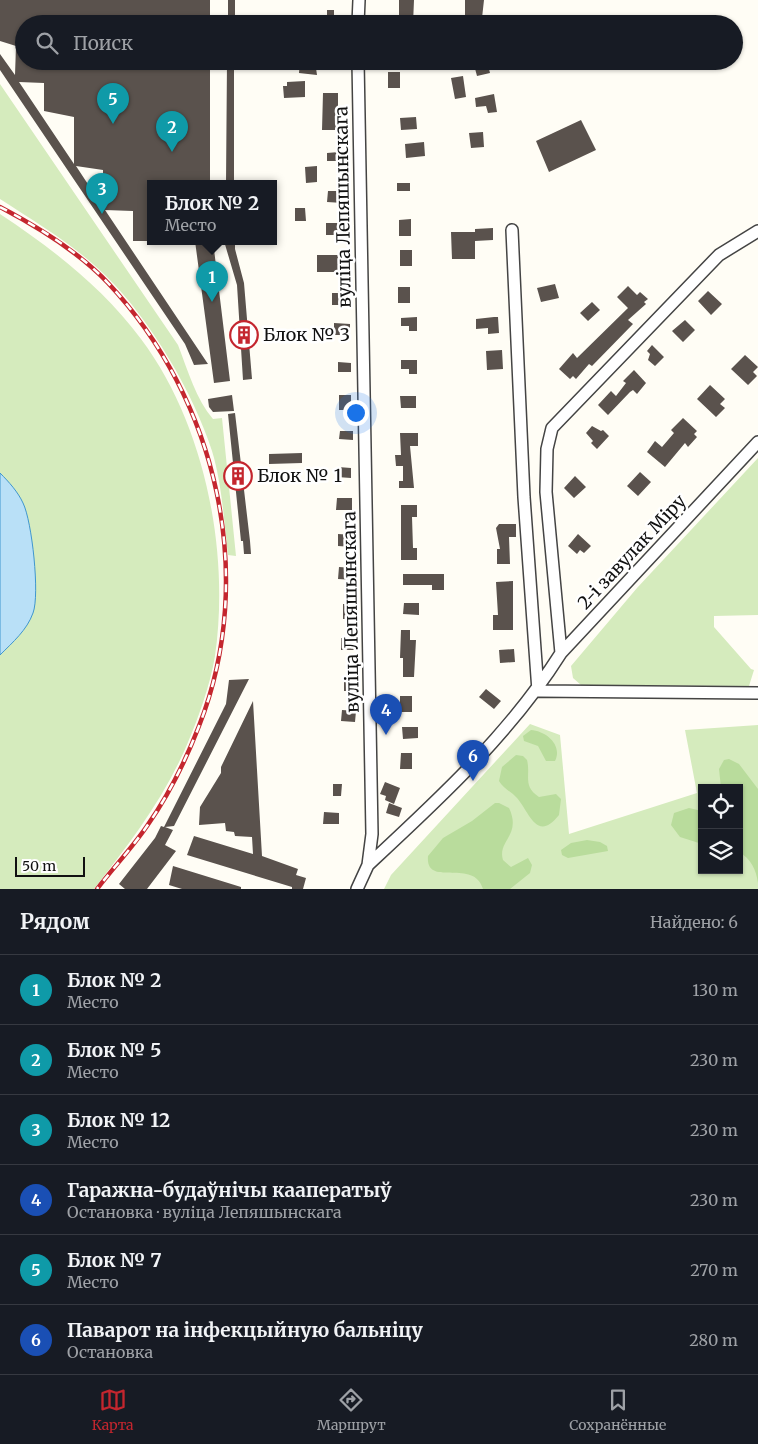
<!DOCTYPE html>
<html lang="ru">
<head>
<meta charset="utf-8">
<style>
	:root { --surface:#171b24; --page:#242831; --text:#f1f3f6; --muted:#9ea1a6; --line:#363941; --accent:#c4262e }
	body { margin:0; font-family:Merriweather,serif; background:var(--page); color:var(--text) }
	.controls { position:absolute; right:15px; bottom:15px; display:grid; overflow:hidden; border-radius:0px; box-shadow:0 1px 4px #0004 }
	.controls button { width:45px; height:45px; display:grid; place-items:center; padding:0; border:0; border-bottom:1px solid var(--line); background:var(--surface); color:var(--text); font:25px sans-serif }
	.scale { position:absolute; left:15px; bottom:12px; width:70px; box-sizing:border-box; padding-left:5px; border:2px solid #111; border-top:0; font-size:14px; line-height:18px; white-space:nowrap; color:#111; -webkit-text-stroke:4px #fff; paint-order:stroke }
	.you { position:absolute; left:355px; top:412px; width:18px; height:18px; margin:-12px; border:4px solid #fff; border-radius:50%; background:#1a73e8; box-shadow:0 0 0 8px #1a73e833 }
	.badge { display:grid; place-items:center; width:32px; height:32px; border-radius:50%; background:var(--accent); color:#fff; font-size:16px; font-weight:700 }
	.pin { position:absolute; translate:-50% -41px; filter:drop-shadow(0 1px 2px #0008) }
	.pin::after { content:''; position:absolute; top:26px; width:18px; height:15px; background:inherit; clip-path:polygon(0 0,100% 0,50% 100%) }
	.popup { position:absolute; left:147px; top:180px; width:130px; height:65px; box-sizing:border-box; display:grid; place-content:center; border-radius:0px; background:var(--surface); filter:drop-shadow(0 1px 4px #0005); font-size:16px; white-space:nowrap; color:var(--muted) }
	.popup b { font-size:19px; color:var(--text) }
	.popup::after { content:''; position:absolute; left:50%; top:100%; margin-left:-10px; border:10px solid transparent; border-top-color:var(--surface) }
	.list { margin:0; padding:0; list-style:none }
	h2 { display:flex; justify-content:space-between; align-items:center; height:65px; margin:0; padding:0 20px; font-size:21px }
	h2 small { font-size:16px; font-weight:400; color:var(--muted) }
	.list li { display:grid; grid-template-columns:32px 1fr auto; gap:15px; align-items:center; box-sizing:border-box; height:70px; padding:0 20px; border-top:1px solid var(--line) }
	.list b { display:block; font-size:19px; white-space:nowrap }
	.list p { margin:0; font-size:16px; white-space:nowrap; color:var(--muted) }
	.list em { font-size:16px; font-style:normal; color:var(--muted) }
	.icon { flex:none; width:28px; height:28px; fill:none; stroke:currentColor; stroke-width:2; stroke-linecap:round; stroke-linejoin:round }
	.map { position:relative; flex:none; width:758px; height:889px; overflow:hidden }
	.search { position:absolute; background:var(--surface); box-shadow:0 1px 4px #0004; left:15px; right:15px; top:15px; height:55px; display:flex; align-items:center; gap:12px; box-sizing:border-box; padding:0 18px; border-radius:28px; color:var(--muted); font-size:19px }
	.sheet { height:485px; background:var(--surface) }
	nav { display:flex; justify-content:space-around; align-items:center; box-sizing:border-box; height:70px; border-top:1px solid var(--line); background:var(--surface); font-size:14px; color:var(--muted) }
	nav a { display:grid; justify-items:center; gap:2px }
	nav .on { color:var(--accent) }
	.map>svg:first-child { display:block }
</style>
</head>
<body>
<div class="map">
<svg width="758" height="889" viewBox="0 0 758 889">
	<rect width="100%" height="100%" fill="#fffdf5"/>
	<path fill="#d5ebbd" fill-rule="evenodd" d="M 0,84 L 178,345 C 188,371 196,399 213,419 L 222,418 L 236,556 L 228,555 C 224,521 222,484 212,451 C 194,394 150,319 107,277 C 76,246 37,223 0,199 Z
		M 0,214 C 53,249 103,288 141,339 C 205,424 230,552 215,656 C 210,686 198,719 186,747 C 163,800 129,844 94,889 L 0,889 Z
		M 758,458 L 758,615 L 714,616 L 714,627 L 751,669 L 754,670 L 749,686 L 581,685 L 573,678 L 571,666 L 637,588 Z
		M 530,724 L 560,735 L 569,834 L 697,793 L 685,730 L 758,725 L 758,889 L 384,889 L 391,875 ZM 702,788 L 739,788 L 739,870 L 702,870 Z"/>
	<path fill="#b9dc9c" d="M 531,730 C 546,731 563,745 555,761 L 546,761 L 538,746 L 524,741 L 523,736 Z
		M 516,755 L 523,756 L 527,760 C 531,775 522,786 539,797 L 556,794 L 561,799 L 559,815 C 536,844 529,810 516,797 C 510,791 503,788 499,781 L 502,767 Z
		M 729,759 L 739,764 L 758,789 L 758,883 C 756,869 751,859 739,852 L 739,788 L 721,788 L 719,769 L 724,760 Z
		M 495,803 L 499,803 L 509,808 C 522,835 497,841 503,860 L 511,867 L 528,858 L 532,865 L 530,873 L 510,889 L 483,889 C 474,857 425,889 428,856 L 443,838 L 472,821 Z
		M 689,808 L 702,811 L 702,844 L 680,837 L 671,825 L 674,813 Z
		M 587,840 L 600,842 L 607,846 L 608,851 L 568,858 L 562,855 L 561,850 L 571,843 Z"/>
	<path fill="#b9e0f7" stroke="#3f96cf" d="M 0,473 C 9,482 18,492 23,503 C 32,521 40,595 33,613 C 27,630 13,642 0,655 Z"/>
	<path fill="#5a524d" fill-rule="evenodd" d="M 0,0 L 210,0 L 210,24 L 24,24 L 24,61 L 210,61 L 210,183 L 151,183 L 151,241 L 133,241 L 133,211 L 105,210 L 208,364 L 194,365 L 185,344 L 0,70 L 0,54 L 15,75 L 16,46 L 0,41 ZM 19,82 L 44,83 L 44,111 L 74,117 L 74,164 ZM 76,166 L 103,170 L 103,207 Z
		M 228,0 L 235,0 L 235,24 L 228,24 Z
		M 399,0 L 414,0 L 413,24 L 399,24 Z
		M 465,0 L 484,0 L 482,18 L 465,17 Z
		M 327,10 L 334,10 L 334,22 L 327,22 Z
		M 227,61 L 234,61 L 234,183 L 226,183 Z
		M 300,61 L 315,61 L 317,75 L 299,73 Z
		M 473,61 L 507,61 L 508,64 L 489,69 L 490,73 L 477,76 Z
		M 388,72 L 400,72 L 400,88 L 388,88 Z
		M 463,76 L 466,97 L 455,99 L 451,78 Z
		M 305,81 L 305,97 L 284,98 L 283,86 L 287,86 L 287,82 Z
		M 323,93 L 338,93 L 338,130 L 322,130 Z
		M 494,94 L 497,112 L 488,113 L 486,106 L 476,107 L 475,98 Z
		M 416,117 L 417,129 L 401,130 L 400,118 Z
		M 581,120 L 596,150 L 549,172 L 536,141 Z
		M 483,132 L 484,147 L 471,148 L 469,133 Z
		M 424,142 L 425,156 L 406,158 L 405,144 Z
		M 339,152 L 339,161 L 327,161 L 327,153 Z
		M 317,166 L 317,182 L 306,183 L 305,167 Z
		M 397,183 L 410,183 L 410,191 L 397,191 Z
		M 328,191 L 343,191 L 343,203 L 327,202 Z
		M 295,208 L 305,208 L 306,221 L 295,221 Z
		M 411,219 L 411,236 L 399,236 L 399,220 Z
		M 326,223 L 342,223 L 342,235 L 326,235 Z
		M 493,228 L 493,240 L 475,241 L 475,259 L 452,259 L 451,232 L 475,232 L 475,229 Z
		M 195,241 L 213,241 L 230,381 L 214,383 Z
		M 224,241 L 235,241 L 235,249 L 244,283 L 252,379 L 243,380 L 237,285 Z
		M 400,250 L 412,250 L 412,266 L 400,266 Z
		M 317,255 L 338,255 L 338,272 L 317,272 Z
		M 339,272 L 349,272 L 347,305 L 332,305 L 332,293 L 338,293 Z
		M 555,284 L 559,298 L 541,302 L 537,288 Z
		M 628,286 L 637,295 L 640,292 L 648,299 L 644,302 L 646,304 L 628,320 L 633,324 L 592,366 L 589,364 L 576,379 L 573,376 L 570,379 L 559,369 L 573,353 L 577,358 L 628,308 L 617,297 Z
		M 398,287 L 410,287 L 410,303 L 398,303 Z
		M 708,291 L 722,304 L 711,315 L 698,301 Z
		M 592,302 L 600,310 L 588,321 L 580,313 Z
		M 417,317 L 417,331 L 409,331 L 409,326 L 401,326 L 401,318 Z
		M 494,317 L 498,317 L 499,333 L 488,334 L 488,328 L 476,329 L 476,319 Z
		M 685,320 L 695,330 L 683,342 L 672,331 Z
		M 334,323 L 350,324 L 350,335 L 334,335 Z
		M 652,345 L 664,357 L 655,366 L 648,360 L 650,354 L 647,351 Z
		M 502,350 L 503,369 L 487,370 L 486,351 Z
		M 745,355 L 758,367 L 753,372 L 757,376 L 748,385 L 731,369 Z
		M 401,360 L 417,360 L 417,374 L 409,374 L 409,369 L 401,369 Z
		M 338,362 L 351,363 L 351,372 L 338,372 Z
		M 634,370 L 646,383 L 637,394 L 633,390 L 630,392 L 608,415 L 598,405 L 611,391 L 616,396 L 626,383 L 623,381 Z
		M 710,385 L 725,399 L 720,404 L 725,408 L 716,417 L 697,399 Z
		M 232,395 L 234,411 L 213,412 L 209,407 L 208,399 Z
		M 339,395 L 351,395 L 351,410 L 339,410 Z
		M 400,396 L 416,396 L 416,408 L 401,408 Z
		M 235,413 L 250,541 L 251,554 L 244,554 L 243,541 L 241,541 L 228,414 Z
		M 683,418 L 697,431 L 694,434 L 697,437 L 688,447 L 685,443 L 665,467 L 647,452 L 655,441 L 662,447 L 674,433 L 671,430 Z
		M 592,426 L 601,431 L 603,430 L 609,436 L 597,449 L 591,443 L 593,441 L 586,433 Z
		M 340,431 L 353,431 L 353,440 L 339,439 Z
		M 400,433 L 418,433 L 418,446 L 410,446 L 414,488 L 399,488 L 399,481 L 403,481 L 403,466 L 396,466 L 395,455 L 401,455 Z
		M 302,453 L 302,463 L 269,464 L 269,454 Z
		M 338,467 L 351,468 L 351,478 L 337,477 Z
		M 640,472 L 651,482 L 638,496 L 627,486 Z
		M 575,476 L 586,487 L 574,498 L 564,488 Z
		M 337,498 L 352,498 L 352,510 L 336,510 Z
		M 401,505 L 417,505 L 417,517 L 412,517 L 413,548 L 417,548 L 417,560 L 401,560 Z
		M 499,524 L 516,524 L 516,537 L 509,537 L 510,564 L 497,564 L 497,549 L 500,549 L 496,528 Z
		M 338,534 L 354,535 L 353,547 L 338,546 Z
		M 578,534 L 591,546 L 584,553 L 580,550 L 577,554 L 568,546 Z
		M 339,567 L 354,568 L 354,580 L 338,579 Z
		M 403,574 L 444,574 L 444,590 L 432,590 L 432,585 L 403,585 Z
		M 513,581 L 513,630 L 493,630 L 493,615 L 498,615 L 496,582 Z
		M 404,603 L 419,603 L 419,615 L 403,614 Z
		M 343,604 L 355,604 L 355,619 L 343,619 Z
		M 401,630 L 410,630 L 410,640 L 416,640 L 414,677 L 403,677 L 403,658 L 400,658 Z
		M 341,638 L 356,638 L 356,650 L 341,650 Z
		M 514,649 L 515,662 L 500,663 L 499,650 Z
		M 344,675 L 356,675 L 355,691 L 344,691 Z
		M 249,679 L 174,826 L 165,827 L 173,830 L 165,845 L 176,851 L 147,889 L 125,889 L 119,884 L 155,838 L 161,826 L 164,827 L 226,704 L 229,680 Z
		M 486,689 L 501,701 L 494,709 L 479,697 Z
		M 400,696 L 412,696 L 412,712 L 400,712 Z
		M 253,701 L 262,856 L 298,869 L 296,875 L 306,878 L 303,889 L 292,889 L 292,887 L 187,855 L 194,836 L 253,854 L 252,837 L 235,836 L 234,832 L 226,831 L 225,823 L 199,825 L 200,807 L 221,773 L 221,767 Z
		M 342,710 L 356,711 L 355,722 L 341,721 Z
		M 402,727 L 418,727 L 418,738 L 403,739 Z
		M 401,753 L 412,753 L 412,769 L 400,769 Z
		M 385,782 L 400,788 L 394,804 L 385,800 L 386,796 L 380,794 Z
		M 333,784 L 342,784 L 341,796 L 333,796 Z
		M 389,803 L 402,808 L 399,817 L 386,813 Z
		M 324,812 L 339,813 L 339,824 L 323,824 Z
		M 173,866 L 241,887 L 241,889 L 182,889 L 169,885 Z"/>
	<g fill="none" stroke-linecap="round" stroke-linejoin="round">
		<defs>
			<path id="minor" d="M 358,24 L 359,0
				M 512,230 L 524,497 L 538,691
				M 561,653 L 546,492 L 547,449 L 552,428 L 719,255 L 758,231
				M 538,691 L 758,693
				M 368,865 C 438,800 510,734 561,653 L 758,442
				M 357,889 L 368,865 L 372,834 L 358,61"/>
		</defs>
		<use href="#minor" stroke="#444" stroke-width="14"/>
		<use href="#minor" stroke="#fff" stroke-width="11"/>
		<defs>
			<path id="rail" d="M 0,207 C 38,227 78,251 108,283 C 217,399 258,576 199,726 C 186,760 168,796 147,826 C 132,848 113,868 97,889"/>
		</defs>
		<use href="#rail" stroke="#c4262e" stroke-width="4.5"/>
		<use href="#rail" stroke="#fff" stroke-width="2.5" stroke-dasharray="8" stroke-linecap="butt"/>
	</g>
	<defs>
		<symbol id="building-ring" viewBox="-11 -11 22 22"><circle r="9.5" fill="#fff" stroke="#c4262e" stroke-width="1.5"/><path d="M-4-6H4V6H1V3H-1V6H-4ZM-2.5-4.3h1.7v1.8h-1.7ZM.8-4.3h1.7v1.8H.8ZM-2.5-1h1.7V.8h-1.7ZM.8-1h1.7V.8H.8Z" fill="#c4262e"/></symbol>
	</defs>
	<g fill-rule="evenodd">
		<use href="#building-ring" x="228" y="319" width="32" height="32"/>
		<use href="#building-ring" x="222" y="460" width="32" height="32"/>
	</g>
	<g text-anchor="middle" stroke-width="5" stroke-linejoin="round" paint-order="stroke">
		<g font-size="18" fill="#111" stroke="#fff">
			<text transform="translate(343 207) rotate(-91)" y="6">вуліца Лепяшынскага</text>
			<text transform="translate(632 552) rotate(-47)" y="6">2-і завулак Міру</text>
			<text transform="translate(351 612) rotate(-91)" y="6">вуліца Лепяшынскага</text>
		</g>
		<g font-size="18" fill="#111" stroke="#fff" text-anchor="start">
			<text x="263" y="341">Блок № 3</text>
			<text x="257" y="482">Блок № 1</text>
		</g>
	</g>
</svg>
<div class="controls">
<button><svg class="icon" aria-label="locate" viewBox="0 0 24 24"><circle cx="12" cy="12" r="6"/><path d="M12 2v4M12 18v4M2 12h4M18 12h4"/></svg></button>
<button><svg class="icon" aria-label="layers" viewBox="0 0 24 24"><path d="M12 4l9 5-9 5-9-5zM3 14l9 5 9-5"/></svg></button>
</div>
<div class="scale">50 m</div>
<div class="you"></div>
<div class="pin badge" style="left:212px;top:302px;background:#0f9aa8">1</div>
<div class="popup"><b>Блок № 2</b>Место</div>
<div class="pin badge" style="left:172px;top:152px;background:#0f9aa8">2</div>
<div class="pin badge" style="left:102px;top:214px;background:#0f9aa8">3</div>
<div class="pin badge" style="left:386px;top:735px;background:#1a4fb4">4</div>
<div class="pin badge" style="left:113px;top:124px;background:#0f9aa8">5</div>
<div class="pin badge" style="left:473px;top:781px;background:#1a4fb4">6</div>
<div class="search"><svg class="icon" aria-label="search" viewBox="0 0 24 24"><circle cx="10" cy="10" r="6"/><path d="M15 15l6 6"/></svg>Поиск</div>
</div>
<section class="sheet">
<h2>Рядом<small>Найдено: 6</small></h2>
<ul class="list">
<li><span class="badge" style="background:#0f9aa8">1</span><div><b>Блок № 2</b><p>Место</p></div><em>130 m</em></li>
<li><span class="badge" style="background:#0f9aa8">2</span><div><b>Блок № 5</b><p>Место</p></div><em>230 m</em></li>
<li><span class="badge" style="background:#0f9aa8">3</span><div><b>Блок № 12</b><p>Место</p></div><em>230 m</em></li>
<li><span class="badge" style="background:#1a4fb4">4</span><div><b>Гаражна-будаўнічы кааператыў</b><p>Остановка · вуліца Лепяшынскага</p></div><em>230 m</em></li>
<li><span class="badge" style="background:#0f9aa8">5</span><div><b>Блок № 7</b><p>Место</p></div><em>270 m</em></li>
<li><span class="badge" style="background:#1a4fb4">6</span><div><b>Паварот на інфекцыйную бальніцу</b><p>Остановка</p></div><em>280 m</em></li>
</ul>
</section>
<nav>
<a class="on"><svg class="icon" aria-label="map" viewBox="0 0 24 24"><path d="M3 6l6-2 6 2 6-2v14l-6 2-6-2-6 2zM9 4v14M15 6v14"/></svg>Карта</a>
<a><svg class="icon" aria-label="directions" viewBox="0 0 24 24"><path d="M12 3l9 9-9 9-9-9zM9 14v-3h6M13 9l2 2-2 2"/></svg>Маршрут</a>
<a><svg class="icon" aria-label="saved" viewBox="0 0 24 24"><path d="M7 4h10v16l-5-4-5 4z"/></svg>Сохранённые</a>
</nav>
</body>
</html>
